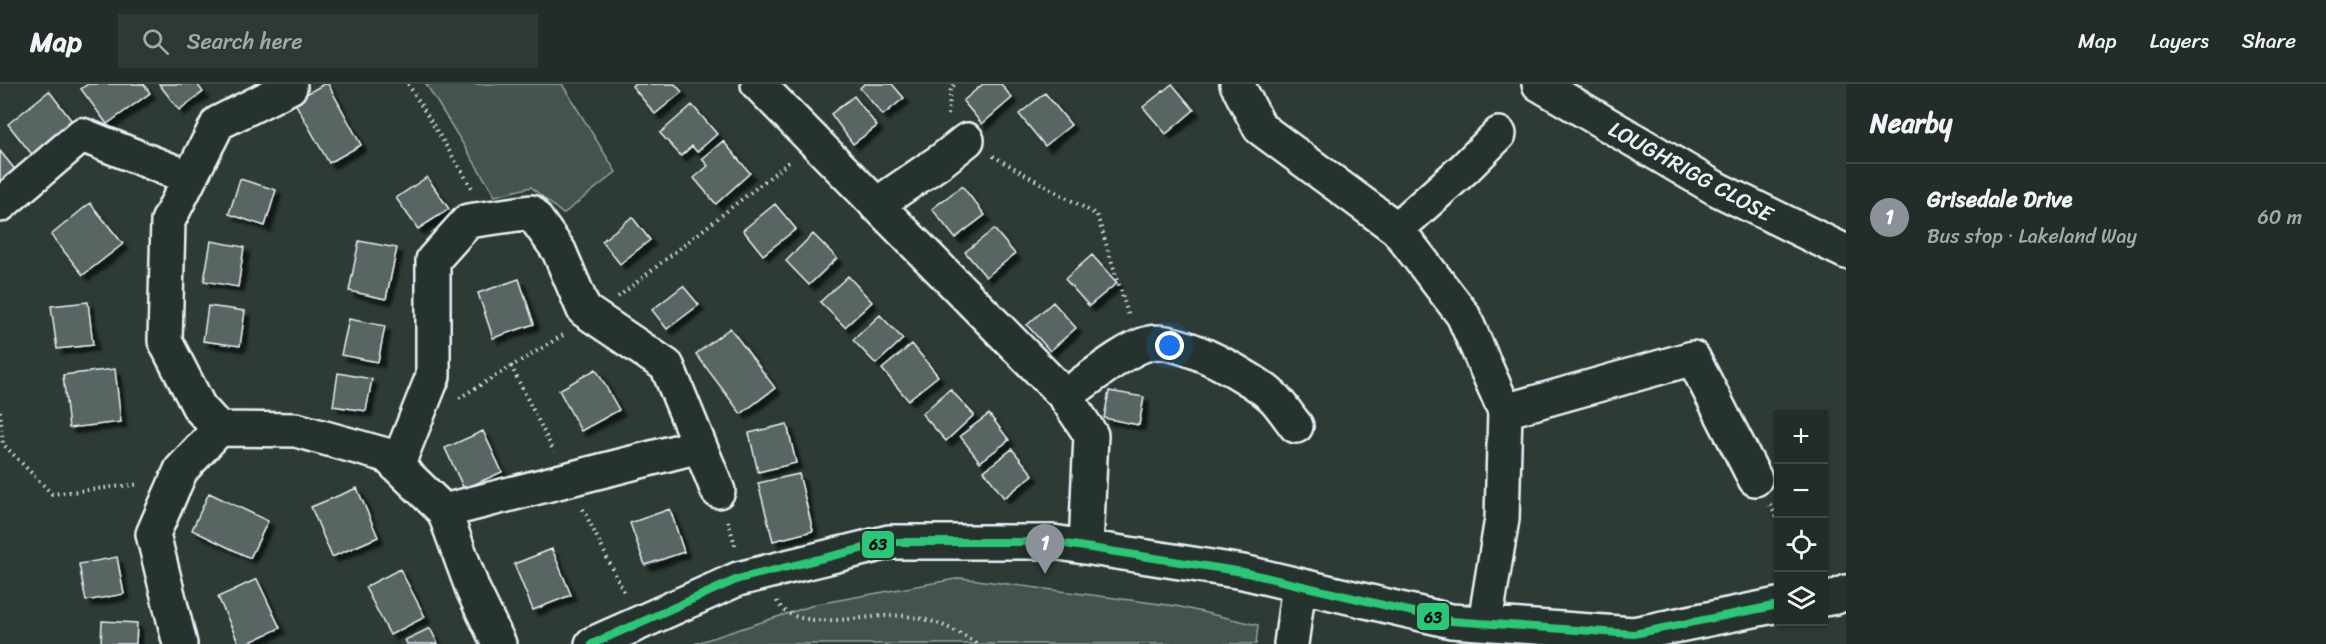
<!DOCTYPE html>
<html lang="en">
<head>
<meta charset="utf-8">
<style>
	:root { --surface:#222c28; --page:#2e3834; --text:#f1f3f6; --muted:#a2a7a8; --line:#3f4845; --accent:#8c9099 }
	body { margin:0; font-family:Sriracha,sans-serif; background:var(--page); color:var(--text) }
	.controls { position:absolute; right:18px; bottom:18px; display:grid; overflow:hidden; border-radius:0px; box-shadow:0 2px 4px #0004 }
	.controls button { width:54px; height:54px; display:grid; place-items:center; padding:0; border:0; border-bottom:2px solid var(--line); background:var(--surface); color:var(--text); font:30px sans-serif }
	.you { position:absolute; left:1170px; top:262px; width:21px; height:21px; margin:-15px; border:4px solid #fff; border-radius:50%; background:#1a73e8; box-shadow:0 0 0 9px #1a73e833 }
	.badge { display:grid; place-items:center; width:39px; height:39px; border-radius:50%; background:var(--accent); color:#fff; font-size:20px; font-weight:700 }
	.pin { position:absolute; translate:-50% -50px; filter:drop-shadow(0 2px 3px #0008) }
	.pin::after { content:''; position:absolute; top:32px; width:21px; height:18px; background:inherit; clip-path:polygon(0 0,100% 0,50% 100%) }
	.list { margin:0; padding:0; list-style:none }
	h2 { display:flex; justify-content:space-between; align-items:center; height:78px; margin:0; padding:0 24px; font-size:26px }
	h2 small { font-size:20px; font-weight:400; color:var(--muted) }
	.list li { display:grid; grid-template-columns:39px 1fr auto; gap:18px; align-items:center; box-sizing:border-box; height:108px; padding:0 24px; border-top:2px solid var(--line) }
	.list b { display:block; font-size:22px; white-space:nowrap }
	.list p { margin:0; font-size:20px; white-space:nowrap; color:var(--muted) }
	.list em { font-size:20px; font-style:normal; color:var(--muted) }
	.icon { flex:none; width:33px; height:33px; fill:none; stroke:currentColor; stroke-width:2; stroke-linecap:round; stroke-linejoin:round }
	.map { position:relative; flex:none; width:1846px; height:560px; overflow:hidden }
	header { display:flex; align-items:center; gap:36px; box-sizing:border-box; height:84px; padding:0 30px; background:var(--surface); border-bottom:2px solid var(--line) }
	header strong { font-size:28px }
	nav { display:flex; gap:33px; margin-inline-start:auto; font-size:21px }
	.search { width:420px; height:54px; background:var(--page); display:flex; align-items:center; gap:15px; box-sizing:border-box; padding:0 21px; border-radius:0px; color:var(--muted); font-size:22px }
	main { display:flex }
	aside { flex:1; background:var(--surface) }
	.map>svg:first-child { display:block }
</style>
</head>
<body>
<header>
<strong>Map</strong>
<div class="search"><svg class="icon" aria-label="search" viewBox="0 0 24 24"><circle cx="10" cy="10" r="6"/><path d="M15 15l6 6"/></svg>Search here</div>
<nav><a>Map</a><a>Layers</a><a>Share</a></nav>
</header>
<main>
<div class="map">
<svg width="1846" height="560" viewBox="0 0 1846 560">
	<defs>
		<filter id="shadow"><feDropShadow dx="5.5" dy="5.5" stdDeviation="1.5" flood-color="#0009"/></filter>
	</defs>
	<rect width="100%" height="100%" fill="#2e3b35"/>
	<filter id="ink" filterUnits="userSpaceOnUse"><feTurbulence type="fractalNoise" baseFrequency=".0167" numOctaves="2"/><feDisplacementMap in="SourceGraphic" scale="12" xChannelSelector="R" yChannelSelector="G"/><feConvolveMatrix kernelMatrix="1 2 1 2 8 2 1 2 1" color-interpolation-filters="sRGB"/></filter>
	<g filter="url(#ink)">
		<path fill="#45524e" stroke="#96a2a3" stroke-width="1.5" d="M 426,0 L 562,0 L 616,88 L 563,130 L 531,103 L 495,112 Z
			M 961,494 L 1176,522 L 1258,541 L 1256,560 L 694,560 L 817,520 Z"/>
		<path fill="#596563" stroke="#e8f1f8" stroke-width="1.5" filter="url(#shadow)" d="M 88,0 L 144,0 L 150,9 L 107,40 L 81,5 Z
			M 159,0 L 197,0 L 203,8 L 179,26 Z
			M 324,0 L 328,0 L 361,61 L 329,79 L 294,17 Z
			M 634,0 L 675,0 L 682,8 L 655,30 L 632,2 Z
			M 864,0 L 892,0 L 904,14 L 883,31 L 860,4 Z
			M 983,0 L 1001,0 L 1012,14 L 982,40 L 963,17 Z
			M 1172,0 L 1194,26 L 1166,50 L 1143,23 Z
			M 49,7 L 75,41 L 34,73 L 8,40 Z
			M 1045,9 L 1071,41 L 1045,62 L 1019,30 Z
			M 854,12 L 877,42 L 853,60 L 831,30 Z
			M 692,21 L 717,50 L 697,68 L 692,62 L 681,72 L 660,49 Z
			M 723,57 L 750,89 L 716,120 L 694,94 L 708,82 L 702,75 Z
			M 0,67 L 17,88 L 0,103 Z
			M 427,93 L 449,125 L 418,145 L 396,114 Z
			M 240,95 L 276,106 L 265,142 L 229,130 Z
			M 962,102 L 985,131 L 955,154 L 932,125 Z
			M 90,119 L 123,160 L 83,191 L 51,151 Z
			M 775,120 L 796,145 L 763,171 L 743,146 Z
			M 632,133 L 650,156 L 620,180 L 602,157 Z
			M 994,145 L 1015,170 L 986,193 L 965,168 Z
			M 813,150 L 837,174 L 809,201 L 786,177 Z
			M 211,157 L 244,163 L 238,203 L 204,197 Z
			M 359,157 L 397,164 L 386,215 L 349,207 Z
			M 1092,171 L 1117,199 L 1089,222 L 1065,195 Z
			M 848,192 L 872,218 L 845,243 L 820,218 Z
			M 519,195 L 534,240 L 493,254 L 478,209 Z
			M 683,202 L 699,221 L 667,245 L 652,226 Z
			M 88,218 L 93,261 L 57,265 L 51,222 Z
			M 1053,218 L 1076,244 L 1050,267 L 1027,241 Z
			M 208,222 L 245,227 L 240,262 L 203,257 Z
			M 880,231 L 903,255 L 876,280 L 853,256 Z
			M 349,235 L 385,242 L 378,278 L 341,271 Z
			M 730,244 L 775,304 L 741,330 L 696,270 Z
			M 912,260 L 938,292 L 908,316 L 882,285 Z
			M 115,285 L 121,338 L 69,344 L 63,291 Z
			M 596,285 L 619,326 L 581,347 L 559,306 Z
			M 338,289 L 372,295 L 366,327 L 333,322 Z
			M 950,305 L 974,331 L 946,357 L 922,330 Z
			M 1109,307 L 1144,313 L 1139,341 L 1104,334 Z
			M 989,330 L 1009,356 L 980,378 L 960,352 Z
			M 787,340 L 796,379 L 758,388 L 749,349 Z
			M 483,347 L 502,388 L 464,405 L 445,364 Z
			M 1012,365 L 1033,391 L 1004,414 L 984,387 Z
			M 799,390 L 813,447 L 773,457 L 758,399 Z
			M 357,404 L 378,453 L 332,473 L 311,423 Z
			M 209,409 L 268,437 L 250,474 L 192,446 Z
			M 670,425 L 684,468 L 645,481 L 630,439 Z
			M 552,465 L 571,511 L 533,526 L 514,480 Z
			M 117,473 L 124,510 L 86,517 L 79,480 Z
			M 400,485 L 425,533 L 390,551 L 365,503 Z
			M 257,495 L 280,544 L 246,560 L 239,560 L 218,513 Z
			M 102,537 L 137,539 L 136,560 L 101,560 Z
			M 430,544 L 438,560 L 407,560 L 405,556 Z"/>
		<g fill="none" stroke-linecap="round" stroke-linejoin="round">
			<defs>
				<path id="minor" d="M 758,0 L 1065,312 L 1091,351 L 1086,463
					M 1237,0 L 1260,44 L 1397,145 L 1463,231 L 1505,327 L 1502,435 L 1485,539
					M 1539,0 L 1717,105 L 1846,168
					M 290,3 L 218,39 L 168,137 L 165,257 L 199,323 L 219,345 L 296,346 L 386,371 L 444,427 L 473,506 L 499,560
					M 0,121 L 82,51 L 190,94
					M 876,121 L 942,76 L 967,56
					M 1397,145 L 1465,84 L 1499,50
					M 1065,312 C 1086,298 1126,264 1150,259 C 1178,252 1257,295 1276,316 C 1283,324 1289,333 1296,342
					M 1505,327 L 1693,274 L 1755,395
					M 397,382 L 433,292 L 433,176 L 468,137 L 531,128 L 559,167 L 584,226 L 667,282 L 718,407
					M 444,427 L 699,362
					M 1824,515 L 1836,513 L 1846,508
					M 180,560 L 153,450 L 181,386 L 219,345
					M 592,560 L 738,495 L 889,458 L 1053,458 L 1243,488 L 1451,537 L 1619,549 L 1634,550 L 1778,521
					M 1291,560 L 1299,501"/>
			</defs>
			<use href="#minor" stroke="#e8f1f8" stroke-width="38"/>
			<path stroke="#e8f1f8" stroke-width="4" stroke-dasharray="1.5 4.5" stroke-linecap="butt" d="M 408,0 L 472,104
				M 948,31 L 951,4 L 955,0
				M 993,72 L 1097,131 L 1129,233
				M 618,213 L 789,78
				M 511,282 L 554,368
				M 459,314 L 565,250
				M 0,327 L 3,360 L 52,410 L 140,400
				M 1770,421 L 1778,435
				M 583,425 L 625,510
				M 728,437 L 736,464
				M 777,517 C 793,552 873,528 905,532 C 937,536 951,544 978,560"/>
			<use href="#minor" stroke="#26332d" stroke-width="33"/>
			<defs>
				<path id="bus-1" d="M 592,560 L 738,495 L 889,458 L 1053,458 L 1243,488 L 1451,537 L 1619,549 L 1634,550 L 1778,521"/>
			</defs>
			<use href="#bus-1" stroke="#26332d" stroke-width="12"/>
			<use href="#bus-1" stroke="#2dc577" stroke-width="8"/>
		</g>
	</g>
	<g text-anchor="middle" stroke-width="4.5" stroke-linejoin="round" paint-order="stroke">
		<g font-size="22" fill="#e8f1f8" stroke="#26332d">
			<text transform="translate(1691 87) rotate(29)" y="8">LOUGHRIGG CLOSE</text>
		</g>
	</g>
	<g stroke="#26332d" stroke-width="2">
		<rect x="861" y="446" width="34" height="29" rx="6" fill="#2dc577"/>
		<rect x="1416" y="518" width="34" height="29" rx="6" fill="#2dc577"/>
	</g>
	<g font-size="16" text-anchor="middle" font-weight="bold" fill="#111">
		<text x="878" y="466">63</text>
		<text x="1433" y="539">63</text>
	</g>
</svg>
<div class="controls">
<button>+</button>
<button>−</button>
<button><svg class="icon" aria-label="locate" viewBox="0 0 24 24"><circle cx="12" cy="12" r="6"/><path d="M12 2v4M12 18v4M2 12h4M18 12h4"/></svg></button>
<button><svg class="icon" aria-label="layers" viewBox="0 0 24 24"><path d="M12 4l9 5-9 5-9-5zM3 14l9 5 9-5"/></svg></button>
</div>
<div class="you"></div>
<div class="pin badge" style="left:1045px;top:490px">1</div>
</div>
<aside>
<h2>Nearby<small></small></h2>
<ul class="list">
<li><span class="badge">1</span><div><b>Grisedale Drive</b><p>Bus stop · Lakeland Way</p></div><em>60 m</em></li>
</ul>
</aside>
</main>
</body>
</html>
